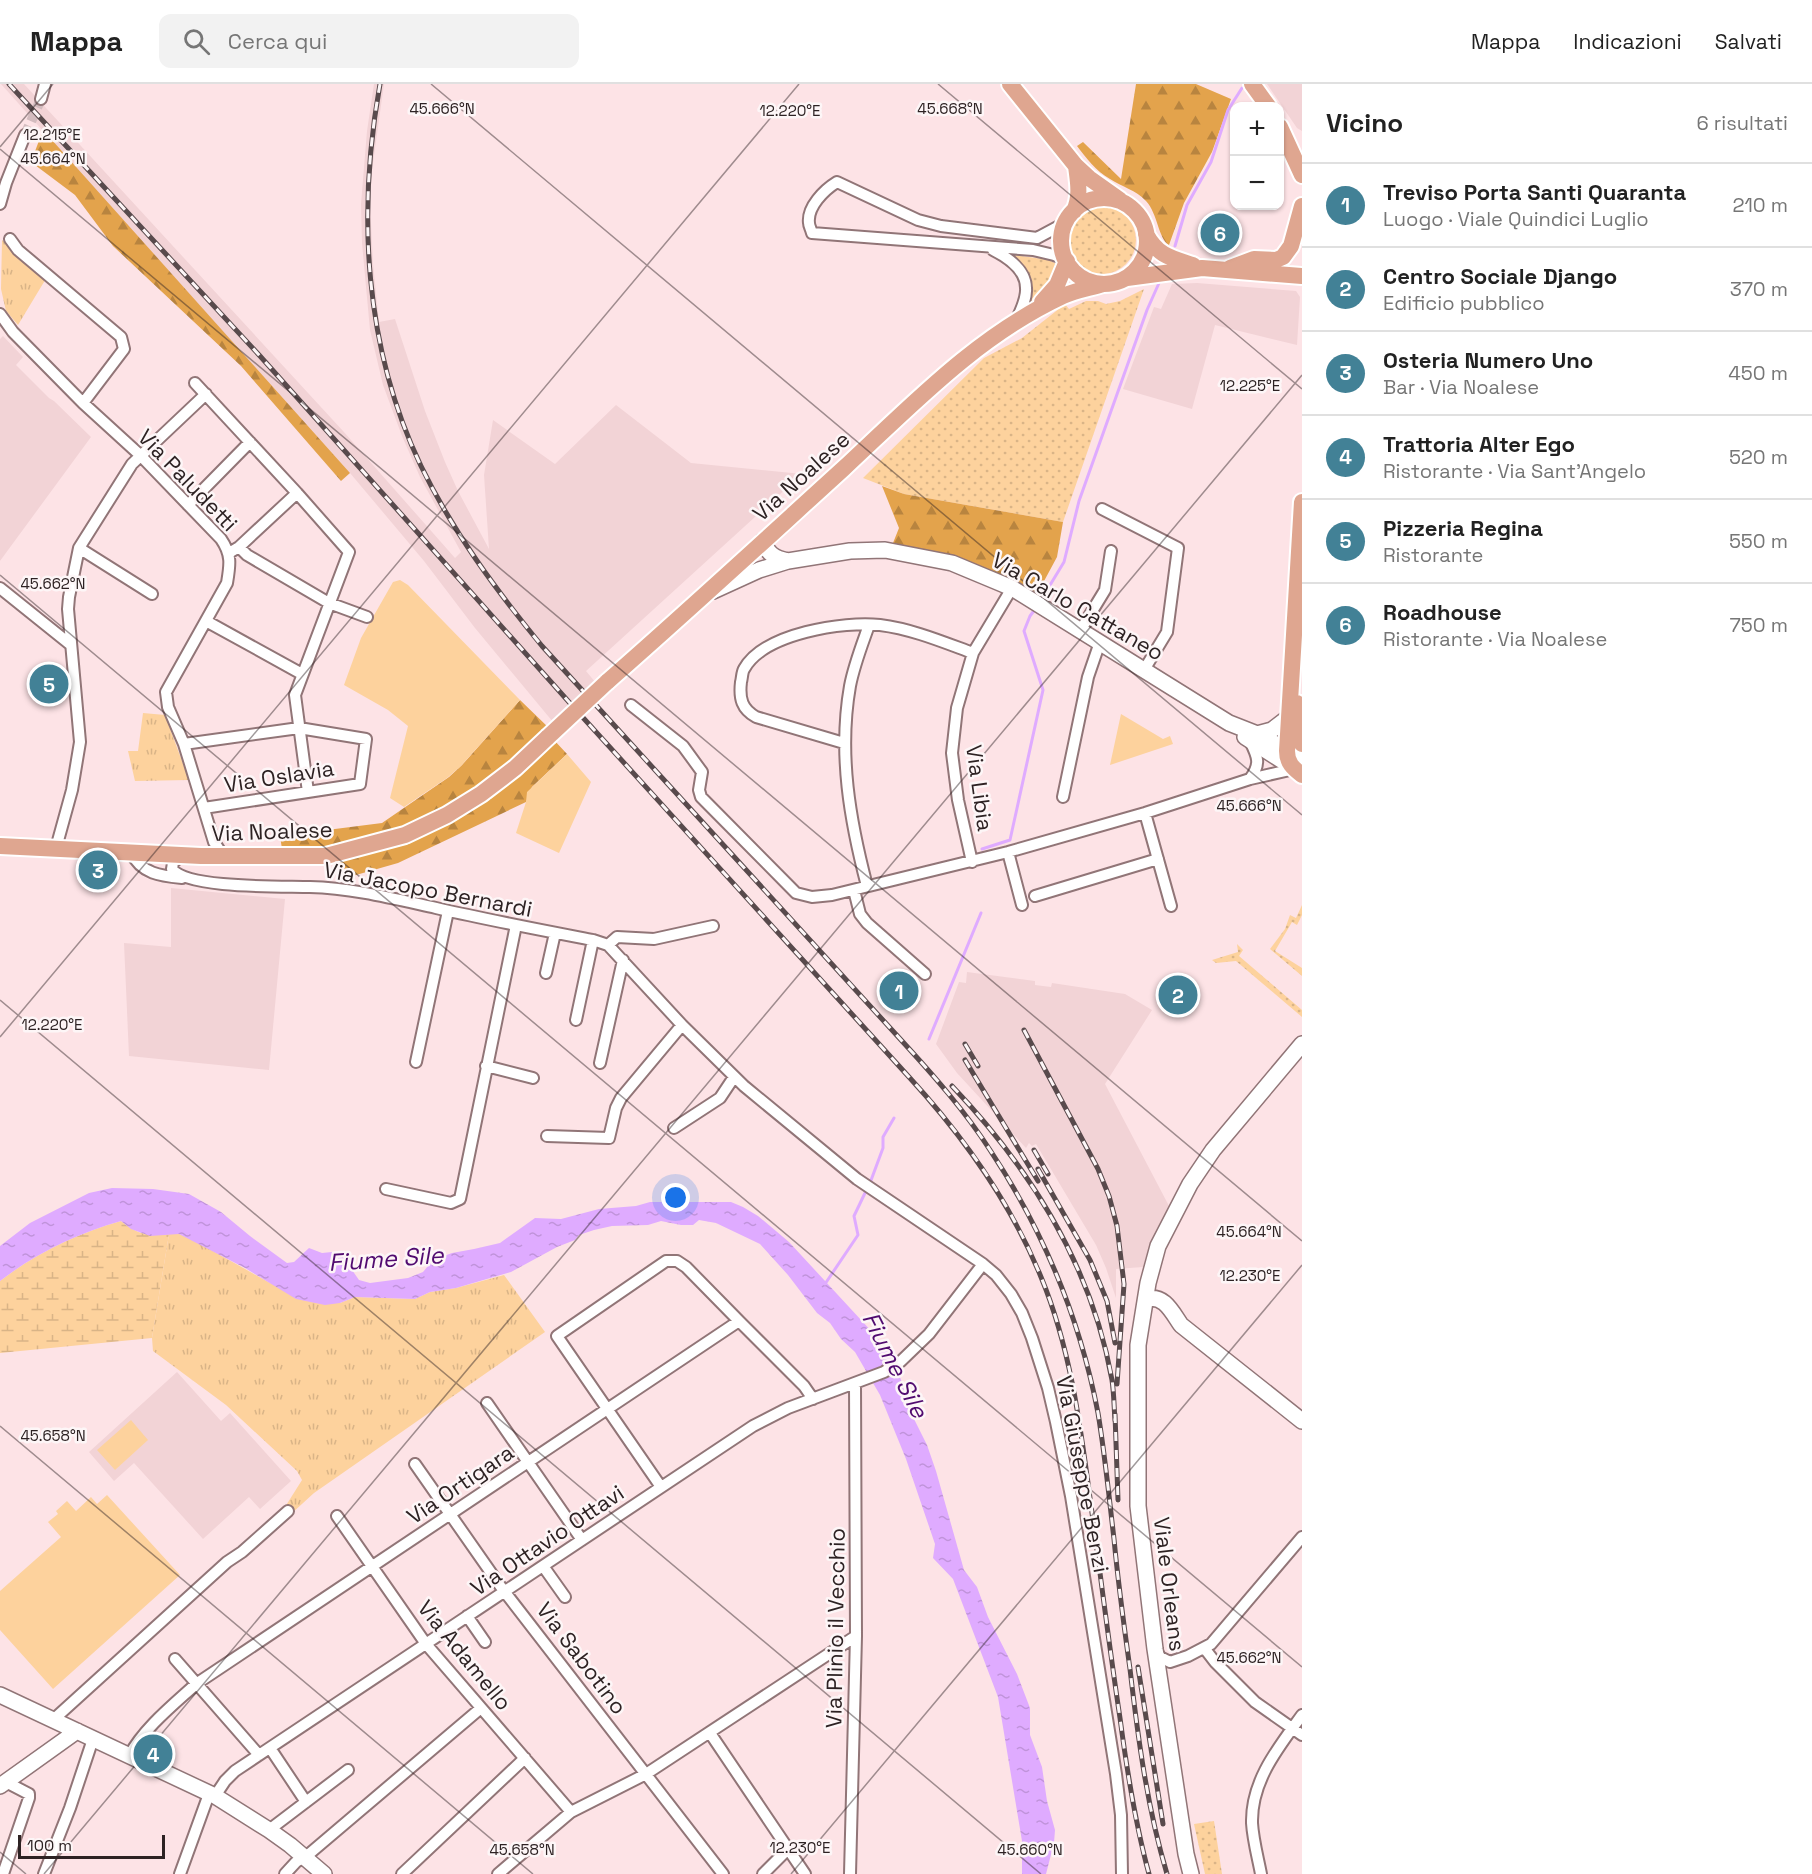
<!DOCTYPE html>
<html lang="it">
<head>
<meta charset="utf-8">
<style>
	:root { --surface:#fff; --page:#f2f2f2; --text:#222; --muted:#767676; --line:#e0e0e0; --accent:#428196 }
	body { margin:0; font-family:"Space Grotesk",sans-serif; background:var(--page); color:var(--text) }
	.controls { position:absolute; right:18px; top:18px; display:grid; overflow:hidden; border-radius:12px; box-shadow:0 2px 4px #0004 }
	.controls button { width:54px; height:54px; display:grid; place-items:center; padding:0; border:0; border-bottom:2px solid var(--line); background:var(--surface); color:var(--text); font:30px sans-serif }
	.scale { position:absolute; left:18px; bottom:15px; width:147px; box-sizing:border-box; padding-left:6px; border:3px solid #2d2223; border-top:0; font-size:16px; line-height:21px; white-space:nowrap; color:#2d2223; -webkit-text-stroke:4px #fdf6f7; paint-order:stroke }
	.you { position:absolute; left:676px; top:1114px; width:21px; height:21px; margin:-15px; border:4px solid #fff; border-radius:50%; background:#1a73e8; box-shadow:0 0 0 9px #1a73e833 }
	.badge { display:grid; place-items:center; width:39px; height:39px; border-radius:50%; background:var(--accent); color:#fff; font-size:20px; font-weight:700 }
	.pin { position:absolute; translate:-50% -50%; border:3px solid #fff; box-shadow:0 2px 6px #0006 }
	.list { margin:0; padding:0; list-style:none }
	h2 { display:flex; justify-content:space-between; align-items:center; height:78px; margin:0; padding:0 24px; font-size:26px }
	h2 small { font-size:20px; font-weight:400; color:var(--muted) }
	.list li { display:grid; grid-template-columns:39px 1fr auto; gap:18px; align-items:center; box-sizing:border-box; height:84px; padding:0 24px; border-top:2px solid var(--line) }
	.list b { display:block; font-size:22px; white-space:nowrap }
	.list p { margin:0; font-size:20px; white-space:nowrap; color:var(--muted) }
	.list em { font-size:20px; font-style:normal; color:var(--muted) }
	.icon { flex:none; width:33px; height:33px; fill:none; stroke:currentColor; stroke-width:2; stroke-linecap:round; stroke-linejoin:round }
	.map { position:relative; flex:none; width:1302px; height:1790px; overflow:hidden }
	header { display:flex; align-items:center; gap:36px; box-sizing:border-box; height:84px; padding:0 30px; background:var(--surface); border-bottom:2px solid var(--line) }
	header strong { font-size:28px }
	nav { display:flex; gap:33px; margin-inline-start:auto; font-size:21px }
	.search { width:420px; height:54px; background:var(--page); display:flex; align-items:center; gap:15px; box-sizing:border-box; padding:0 21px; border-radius:12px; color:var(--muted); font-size:22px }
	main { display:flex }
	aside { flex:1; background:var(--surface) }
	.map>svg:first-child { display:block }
</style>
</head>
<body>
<header>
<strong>Mappa</strong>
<div class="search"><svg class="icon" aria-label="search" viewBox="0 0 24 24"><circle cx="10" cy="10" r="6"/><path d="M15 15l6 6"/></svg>Cerca qui</div>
<nav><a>Mappa</a><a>Indicazioni</a><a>Salvati</a></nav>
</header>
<main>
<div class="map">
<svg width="1302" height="1790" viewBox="0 0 1302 1790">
	<defs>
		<pattern id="grass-dots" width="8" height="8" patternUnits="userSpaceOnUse" patternTransform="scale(1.5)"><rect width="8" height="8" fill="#fdd29d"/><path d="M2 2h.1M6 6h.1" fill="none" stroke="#d9b487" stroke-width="1.8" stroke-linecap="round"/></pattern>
		<pattern id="forest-firs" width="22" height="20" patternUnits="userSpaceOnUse" patternTransform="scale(1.5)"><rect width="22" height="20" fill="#e3a34c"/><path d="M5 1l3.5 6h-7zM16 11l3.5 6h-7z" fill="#b8843f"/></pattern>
		<pattern id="wetland-marsh" width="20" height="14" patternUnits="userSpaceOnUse" patternTransform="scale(1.5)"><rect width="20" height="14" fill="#fdd29d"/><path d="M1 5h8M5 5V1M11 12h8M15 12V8" fill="none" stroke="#d9b487"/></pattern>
		<pattern id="park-tufts" width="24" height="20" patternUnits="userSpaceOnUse" patternTransform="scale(1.5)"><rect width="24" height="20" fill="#fdd29d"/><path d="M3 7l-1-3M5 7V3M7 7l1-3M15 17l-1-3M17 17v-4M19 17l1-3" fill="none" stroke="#d9b487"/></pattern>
		<pattern id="water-ripples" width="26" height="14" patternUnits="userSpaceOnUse" patternTransform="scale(1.5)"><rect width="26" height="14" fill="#dfabff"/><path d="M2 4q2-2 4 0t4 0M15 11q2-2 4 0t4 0" fill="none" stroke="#c093da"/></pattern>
	</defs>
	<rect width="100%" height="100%" fill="#fde3e6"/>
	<path fill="#f2d3d6" d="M 1,0 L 24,0 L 343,347 L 455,474 L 461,468 L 420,393 L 402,352 L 383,301 L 370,246 L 362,159 L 361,120 L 367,47 L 374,0 L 384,0 L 372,86 L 370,119 L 373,180 L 379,238 L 395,235 L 425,327 L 445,378 L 458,407 L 489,465 L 484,391 L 493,336 L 555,380 L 616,321 L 691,379 L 802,390 L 586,587 L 596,599 L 553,638 L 475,544 L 424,477 L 350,389 Z
		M 1267,0 L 1302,0 L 1302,47 L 1297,44 Z
		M 1197,199 L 1296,207 L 1300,213 L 1297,261 L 1215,241 L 1192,325 L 1123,305 L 1154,223 L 1161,225 L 1172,200 Z
		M 3,252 L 23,273 L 16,281 L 49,314 L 54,317 L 91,353 L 0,477 L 0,255 Z
		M 171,804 L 285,815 L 269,986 L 129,972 L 124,859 L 171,863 Z
		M 967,888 L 1035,897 L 1035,901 L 1051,903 L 1052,899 L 1125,910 L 1152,926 L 1105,1000 L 1169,1122 L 1148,1166 L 1143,1183 L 1116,1185 L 1116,1214 L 1106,1184 L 1096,1161 L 1036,1060 L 1032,1062 L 1029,1059 L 1026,1064 L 957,989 L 936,960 L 959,898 L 966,899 Z
		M 177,1288 L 221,1337 L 230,1329 L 291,1397 L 260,1425 L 249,1413 L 203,1455 L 134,1379 L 114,1397 L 89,1368 Z"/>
	<path fill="url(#grass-dots)" d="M1068 156a34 34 0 1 1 68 0a34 34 0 1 1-68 0Z
		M 1008,170 L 1050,176 L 1056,180 C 1058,196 1042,209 1030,218 L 1028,218 L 1029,208 Z
		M 1144,205 L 1063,438 L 904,410 L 863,394 L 984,274 L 1022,254 L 1065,220 L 1069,225 L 1086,217 L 1098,217 L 1106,220 L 1120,217 Z
		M 1302,821 L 1302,831 L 1297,841 L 1292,838 L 1275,867 L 1302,884 L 1302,892 L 1270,865 L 1285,845 L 1290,831 L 1296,834 Z
		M 1237,860 L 1243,866 L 1239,872 L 1302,926 L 1302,933 L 1236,877 L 1216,879 L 1212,876 L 1238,868 Z
		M 1214,1737 L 1222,1790 L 1205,1790 L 1194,1740 Z"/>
	<path fill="url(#forest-firs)" d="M 1136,0 L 1196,0 L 1231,15 L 1212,68 L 1184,119 L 1169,161 C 1158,154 1158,130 1146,117 C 1136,106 1122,103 1110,95 C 1096,87 1086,74 1077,62 L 1083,58 L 1121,95 Z
		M 43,46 L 350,389 L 341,397 L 241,282 L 113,162 L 75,111 L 31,78 Z
		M 882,402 L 904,410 L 1063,438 L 1057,473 L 1036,512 L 962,476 L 893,459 L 899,444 Z
		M 520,616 L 550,645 L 469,711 L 421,738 L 336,762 L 282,765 L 280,752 L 382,739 L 449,693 L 462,681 Z
		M 554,656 L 567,670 L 532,703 L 526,718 L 398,779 L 349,793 L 328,774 L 383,765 L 432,748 L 489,716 Z"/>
	<path fill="url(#wetland-marsh)" d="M 121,1137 C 138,1151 148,1152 169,1150 L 152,1254 L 0,1269 L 0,1197 C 36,1169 78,1149 121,1137 Z"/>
	<path fill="url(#park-tufts)" d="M 2,156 L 47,193 L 18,241 L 6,227 L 1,205 Z
		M 143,629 L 165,631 L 189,696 L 135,697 L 128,667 L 138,667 Z
		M 169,1150 L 179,1150 L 197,1158 L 270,1199 L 340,1219 L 355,1213 L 415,1215 L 430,1208 L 456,1204 L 504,1191 L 545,1248 L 314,1409 L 291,1430 L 285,1423 L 302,1396 L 297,1387 L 226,1321 L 153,1267 L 152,1254 Z"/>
	<path fill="#fdd29d" d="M 400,496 L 408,501 L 520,616 L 460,683 L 447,694 L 404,723 L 390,714 L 408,642 L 388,626 L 344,601 L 361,554 L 393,498 Z
		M 1121,630 L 1163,655 L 1170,652 L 1173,660 L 1110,681 Z
		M 567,670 L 591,698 L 559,769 L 516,749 L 526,718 L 527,708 Z
		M 131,1336 L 148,1356 L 115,1386 L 97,1366 Z
		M 107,1411 L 180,1491 L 53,1605 L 0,1546 L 0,1507 L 61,1453 L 48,1438 L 58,1430 L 56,1427 L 67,1417 L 76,1427 L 91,1413 L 97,1420 Z"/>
	<path fill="url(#water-ripples)" d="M 112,1104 L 153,1105 L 189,1110 L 221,1128 L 250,1152 L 287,1179 L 294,1178 L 309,1164 L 322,1169 L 332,1168 L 343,1173 L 359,1196 L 370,1199 L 408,1194 L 423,1188 L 433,1176 L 452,1169 L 474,1165 L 500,1159 L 535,1134 L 561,1135 L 599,1125 L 636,1122 L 650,1118 L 731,1118 L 743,1123 L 758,1132 L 789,1158 L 874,1250 L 891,1271 L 897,1284 L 903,1302 L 907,1321 L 927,1361 L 936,1387 L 964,1486 L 977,1503 L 988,1533 L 1017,1590 L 1030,1624 L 1030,1651 L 1042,1683 L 1047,1717 L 1055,1746 L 1054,1759 L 1046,1790 L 1022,1790 L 1022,1757 L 998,1613 L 953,1495 L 933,1474 L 935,1460 L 906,1375 L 880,1311 L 855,1268 L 841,1255 L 830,1239 L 817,1229 L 788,1191 L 760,1160 L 716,1139 L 699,1136 L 693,1141 L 681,1141 L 661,1137 L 648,1141 L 612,1142 L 594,1146 L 579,1151 L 575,1156 L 557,1163 L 511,1188 L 456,1204 L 430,1208 L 415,1215 L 355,1213 L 340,1219 L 325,1221 L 296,1215 L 245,1184 L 179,1150 L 150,1152 L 131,1145 L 121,1137 C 78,1149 36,1169 0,1197 L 0,1162 L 30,1139 L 89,1109 Z"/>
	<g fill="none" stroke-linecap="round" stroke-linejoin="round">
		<path stroke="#dfabff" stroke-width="3" d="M 1175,162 L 1187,121 L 1211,78 L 1228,26 L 1242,4
			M 1041,516 L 1064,478 L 1079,417 L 1147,226 L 1159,199
			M 982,765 L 1010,756 L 1043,606 L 1024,547 L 1030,532 L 1036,524
			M 929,955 L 981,829
			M 870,1099 L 883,1064 L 883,1053 L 894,1034
			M 825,1200 L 858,1151 L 854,1132 L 865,1109"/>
		<path stroke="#d3bcbf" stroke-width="10" stroke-dasharray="10 5" stroke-linecap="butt" d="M 25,51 L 41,15"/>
		<defs>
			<path id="street" d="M 41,15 L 45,0
				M 0,120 L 6,99 L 25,51
				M 1065,139 L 1037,154 L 941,142 L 918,136 L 837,98 C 824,106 807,123 809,139 C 809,142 811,145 812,149 L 1033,166 L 1054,171 L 1066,175
				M 10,155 L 18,166 L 121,253 L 124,265 L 83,319
				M 993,166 C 1007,173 1026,186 1026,204 C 1027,215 1020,228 1016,237
				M 0,230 L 13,248 L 83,319 L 140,371 L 221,455 C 232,471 230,481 227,499 L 166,608 L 168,623 L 184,660 L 214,758 L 220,767 L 228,772
				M 195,299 L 297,409 L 349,468 L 295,611 L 308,708
				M 188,421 L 250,358
				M 1102,425 L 1178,464 L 1167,548 L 1144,586
				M 239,463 L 297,409
				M 79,464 L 152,510
				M 229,469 L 239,463 L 247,471 L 329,519 L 367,533
				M 0,504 L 71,561
				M 206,537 L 302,590
				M 1080,547 L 1105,506 L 1111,467
				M 631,621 L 683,662 L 702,688 L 699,706 L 701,713 L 796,809 L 812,813 L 832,811 L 1008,768 L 1145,729 L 1250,695 L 1294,685
				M 1250,657 C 1258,673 1261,680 1250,695
				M 844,659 L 756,633 C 742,625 739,615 741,598 C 742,595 742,588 744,585 C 764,549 844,537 880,541 C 912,545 943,558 973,569
				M 184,660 L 299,644 L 366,655 L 360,700 L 204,724
				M 1063,713 L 1088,593 L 1100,558
				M 1145,729 L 1171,822
				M 56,764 L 72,706 L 80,658 L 68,525 L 69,513 L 79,464 L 132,380 L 206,310
				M 131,768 C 141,790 161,792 182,794
				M 1008,768 L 1022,821
				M 181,771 L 173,779 L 172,785 C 188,805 283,802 310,803 C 352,804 395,815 436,824 C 488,836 541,846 593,856 L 608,861 L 682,941 L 744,1002 L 857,1095 L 983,1180 L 996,1191 L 1011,1210 L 1022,1229 L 1032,1254 L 1048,1304 L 1056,1338 L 1071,1412 L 1116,1690 L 1121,1731 L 1122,1790
				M 972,778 L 958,716 L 952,669 L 957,624 L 973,569 L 1012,504
				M 867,802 C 850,737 838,670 850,602 C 854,581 862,561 869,541
				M 854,806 L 860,830 L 867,839 L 925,890
				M 1035,812 L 1158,775
				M 608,861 L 617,853 L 654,855 L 713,842
				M 546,889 L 555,849
				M 576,936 L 593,856
				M 416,978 L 448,827
				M 600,979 L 623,876
				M 486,982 L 533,994
				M 674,1044 L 720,1014 L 734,993
				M 547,1052 L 609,1054 L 616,1024 L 621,1014 L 682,941
				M 386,1105 L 451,1119 L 460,1115 L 516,841
				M 487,1319 L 582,1456
				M 415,1380 L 501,1503 L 723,1790
				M 661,1403 L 557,1252 L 666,1177 L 677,1177 L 686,1183 L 739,1237
				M 337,1432 L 426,1560 L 571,1728
				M 543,1482 L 565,1513
				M 467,1532 L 485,1558
				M 1205,1565 L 1215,1578 L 1255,1618 L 1302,1651
				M 1156,1566 L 1160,1573 L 1170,1578 L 1188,1572 L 1211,1560 L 1302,1453
				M 175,1575 L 259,1671
				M 53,1636 L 227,1478 L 242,1468 L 288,1427
				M 710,1649 L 805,1790
				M 270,1664 L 306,1718
				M 129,1672 C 144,1644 173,1621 196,1600 L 739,1237 L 804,1302 L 813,1315
				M 215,1712 L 225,1697 L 235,1687 L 753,1342 L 788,1324 L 884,1288 L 901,1277 L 929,1250 L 983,1180
				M 269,1746 L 348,1686
				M 3,1790 L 29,1714 L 29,1710 L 6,1698
				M 44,1790 L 70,1724 L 93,1655
				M 180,1790 L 209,1710
				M 285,1790 L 296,1778 L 309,1770 L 481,1624
				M 402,1790 L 525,1674
				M 498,1790 L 571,1728 L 646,1690 L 856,1552
				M 763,1790 L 788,1765
				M 850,1790 L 856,1552 L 855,1299
				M 1261,1790 C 1258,1774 1253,1756 1252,1739 C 1251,1697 1278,1664 1302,1631"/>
			<path id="secondary" d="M 763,457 C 768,470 774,474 788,477
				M 713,507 L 759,486 L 788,477 L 850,467 L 885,466 L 952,479 L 1012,504 L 1229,639 L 1257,650 L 1302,674
				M 1257,650 L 1272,646 L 1289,633
				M 1245,653 L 1295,685
				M 1146,1215 C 1164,1210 1172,1228 1181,1241 L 1302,1337
				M 0,1611 L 215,1712 L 269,1746 L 290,1761 L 324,1790
				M 0,1702 L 77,1647
				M 1191,1790 L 1186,1770 L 1155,1565 L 1138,1422 L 1138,1261 L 1148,1199 L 1158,1162 L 1190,1100 L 1213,1066 L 1302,960"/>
			<path id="primary" d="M 1010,0 L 1076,82 L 1089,94 L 1120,116
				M 1252,0 L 1268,22
				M 1280,43 L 1302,91
				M1061 157a43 43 0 1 1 86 0a43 43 0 1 1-86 0Z
				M 1074,127 C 1081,112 1078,98 1076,82
				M 1146,150 C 1158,172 1171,174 1193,181
				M 1230,184 L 1254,175 L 1276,176 L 1283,173 L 1291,162 L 1302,122
				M 1127,194 L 1202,184 L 1302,192
				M 1042,218 L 1057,201 L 1067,177
				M 1302,418 L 1287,667 C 1287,679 1293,684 1302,691
				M 607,598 C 687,528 765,456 843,385 C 912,321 977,252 1063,212 C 1076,206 1090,204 1103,200
				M 1297,619 L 1302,660
				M 0,762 L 201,772 L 326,772 L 405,751 L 447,731 L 481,710 L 515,684 L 548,653"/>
		</defs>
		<use href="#street" stroke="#917577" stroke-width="14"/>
		<use href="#secondary" stroke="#917577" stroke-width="18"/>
		<use href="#primary" stroke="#fff" stroke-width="20"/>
		<use href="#street" stroke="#fff" stroke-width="10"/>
		<use href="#secondary" stroke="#fff" stroke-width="15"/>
		<use href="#primary" stroke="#dfa690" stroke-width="16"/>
		<defs>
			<path id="rail" d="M 9,0 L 260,272 L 577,627 L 909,993 C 964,1053 1010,1117 1041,1193 C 1070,1263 1080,1338 1090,1414 C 1100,1487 1109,1561 1120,1634 C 1127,1687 1135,1739 1149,1790
				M 380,0 C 357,128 364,263 421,382 C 453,448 496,506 542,562 L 902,957 C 934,992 965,1027 990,1066 C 1043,1146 1080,1235 1098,1329 C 1105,1371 1109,1413 1114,1455 C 1118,1498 1124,1542 1130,1585 C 1138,1654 1147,1723 1167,1790
				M 1024,946 L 1098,1085 L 1109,1112 L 1117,1142 L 1124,1200 L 1117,1300
				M 965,960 L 978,982
				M 965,976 L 1038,1097
				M 952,1002 C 1030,1084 1092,1183 1112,1296 C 1114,1309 1114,1323 1115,1337
				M 1034,1066 L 1048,1090
				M 1038,1085 L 1090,1176 L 1107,1217 L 1115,1259
				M 1115,1330 L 1118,1416
				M 1138,1583 L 1163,1740"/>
		</defs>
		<use href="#rail" stroke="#584a4c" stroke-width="5"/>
		<use href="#rail" stroke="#fdf6f7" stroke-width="3" stroke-dasharray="9" stroke-linecap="butt"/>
		<defs>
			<path id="primary-bridge" d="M 548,653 L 607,598"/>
		</defs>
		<use href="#primary-bridge" stroke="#fff" stroke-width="20" stroke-linecap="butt"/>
		<use href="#primary-bridge" stroke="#dfa690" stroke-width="16"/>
	</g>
	<path fill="none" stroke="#2d2223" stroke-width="1.5" stroke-opacity="0.45" d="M 431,0 L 1302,731M 938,0 L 1302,305M 0,63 L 53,0M 0,65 L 1302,1157M 0,491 L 1302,1583M 0,916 L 1041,1790M 0,953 L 799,0M 0,1342 L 533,1790M 0,1768 L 26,1790M 44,1790 L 1302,291M 791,1790 L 1302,1181"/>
	<g text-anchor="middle" stroke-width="5" stroke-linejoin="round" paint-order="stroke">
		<g font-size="22" fill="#2d2223" stroke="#fdf6f7">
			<text transform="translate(801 392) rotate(-42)" y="8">Via Noalese</text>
			<text transform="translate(188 396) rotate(46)" y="8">Via Paludetti</text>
			<text transform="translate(1078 522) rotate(30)" y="8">Via Carlo Cattaneo</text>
			<text transform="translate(279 692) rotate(-9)" y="8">Via Oslavia</text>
			<text transform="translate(980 704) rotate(82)" y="8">Via Libia</text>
			<text transform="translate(272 747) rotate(-2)" y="8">Via Noalese</text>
			<text transform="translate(428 805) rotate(11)" y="8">Via Jacopo Bernardi</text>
			<text transform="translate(1083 1390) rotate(79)" y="8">Via Giuseppe Benzi</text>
			<text transform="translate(460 1400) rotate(-34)" y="8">Via Ortigara</text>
			<text transform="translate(547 1456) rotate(-34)" y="8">Via Ottavio Ottavi</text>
			<text transform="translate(1170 1500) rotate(83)" y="8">Viale Orleans</text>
			<text transform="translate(835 1544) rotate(-89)" y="8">Via Plinio il Vecchio</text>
			<text transform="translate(465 1571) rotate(51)" y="8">Via Adamello</text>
			<text transform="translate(582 1574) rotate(53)" y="8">Via Sabotino</text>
		</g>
		<g font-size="24" font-style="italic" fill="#510b70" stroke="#fdf6f7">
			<text transform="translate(386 1175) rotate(-4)" y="8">Fiume Sile</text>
			<text transform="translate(895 1281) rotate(63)" y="8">Fiume Sile</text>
		</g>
	</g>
	<g font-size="15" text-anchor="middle" fill="#2d2223" stroke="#fdf6f7" stroke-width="5" stroke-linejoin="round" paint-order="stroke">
		<text x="442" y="30">45.666°N</text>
		<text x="950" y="30">45.668°N</text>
		<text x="790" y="32">12.220°E</text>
		<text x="52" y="56">12.215°E</text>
		<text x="53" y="80">45.664°N</text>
		<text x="1250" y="307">12.225°E</text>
		<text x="53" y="505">45.662°N</text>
		<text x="1249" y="727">45.666°N</text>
		<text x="52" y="946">12.220°E</text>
		<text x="1249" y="1153">45.664°N</text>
		<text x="1250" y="1197">12.230°E</text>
		<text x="53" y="1357">45.658°N</text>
		<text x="1249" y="1579">45.662°N</text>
		<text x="800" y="1769">12.230°E</text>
		<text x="522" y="1771">45.658°N</text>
		<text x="1030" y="1771">45.660°N</text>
	</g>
</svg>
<div class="controls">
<button>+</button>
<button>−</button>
</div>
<div class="scale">100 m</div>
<div class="you"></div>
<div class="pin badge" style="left:899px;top:907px">1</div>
<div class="pin badge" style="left:1178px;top:911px">2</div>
<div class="pin badge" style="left:98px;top:786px">3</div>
<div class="pin badge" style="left:153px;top:1670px">4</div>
<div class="pin badge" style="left:49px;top:600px">5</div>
<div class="pin badge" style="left:1220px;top:149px">6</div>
</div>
<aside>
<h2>Vicino<small>6 risultati</small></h2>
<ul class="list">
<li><span class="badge">1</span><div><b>Treviso Porta Santi Quaranta</b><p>Luogo · Viale Quindici Luglio</p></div><em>210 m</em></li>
<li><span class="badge">2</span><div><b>Centro Sociale Django</b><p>Edificio pubblico</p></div><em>370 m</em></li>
<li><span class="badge">3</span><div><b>Osteria Numero Uno</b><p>Bar · Via Noalese</p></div><em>450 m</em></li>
<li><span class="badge">4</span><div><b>Trattoria Alter Ego</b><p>Ristorante · Via Sant'Angelo</p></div><em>520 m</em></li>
<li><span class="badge">5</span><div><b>Pizzeria Regina</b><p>Ristorante</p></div><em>550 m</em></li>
<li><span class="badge">6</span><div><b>Roadhouse</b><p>Ristorante · Via Noalese</p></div><em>750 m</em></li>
</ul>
</aside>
</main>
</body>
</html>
